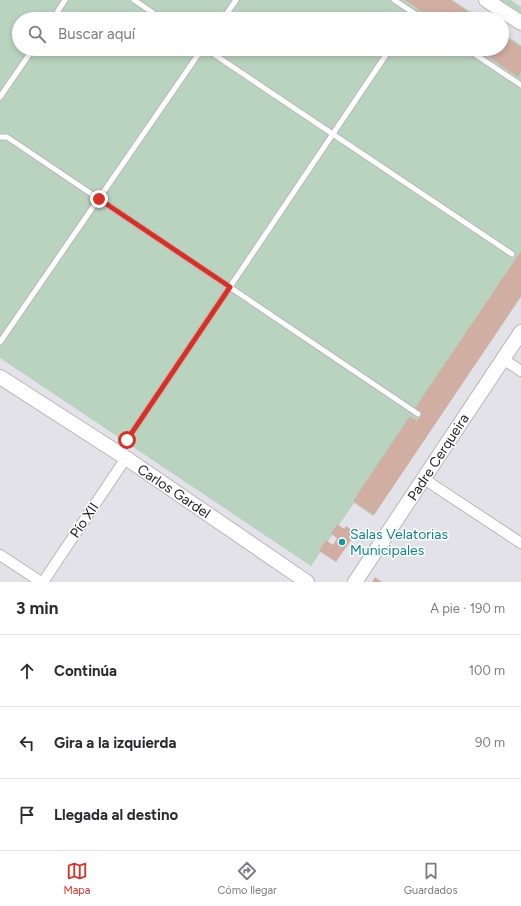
<!DOCTYPE html>
<html lang="es">
<head>
<meta charset="utf-8">
<style>
	:root { --surface:#fff; --page:#f7f7f7; --text:#2b2b33; --muted:#7c7c81; --line:#e1e1e2; --accent:#d93025 }
	body { margin:0; font-family:Figtree,sans-serif; background:var(--page); color:var(--text) }
	.stop { position:absolute; width:12px; height:12px; margin:-9px; border:3px solid #d93025; border-radius:50%; background:#fff }
	.stop.end { background:#d93025; border-color:#fff; box-shadow:0 1px 4px #0008 }
	.list { margin:0; padding:0; list-style:none }
	h2 { display:flex; justify-content:space-between; align-items:center; height:52px; margin:0; padding:0 16px; font-size:17px }
	h2 small { font-size:13px; font-weight:400; color:var(--muted) }
	.list li { display:grid; grid-template-columns:26px 1fr auto; gap:12px; align-items:center; box-sizing:border-box; height:72px; padding:0 16px; border-top:1px solid var(--line) }
	.list b { display:block; font-size:15px; white-space:nowrap }
	.list em { font-size:13px; font-style:normal; color:var(--muted) }
	.icon { flex:none; width:22px; height:22px; fill:none; stroke:currentColor; stroke-width:2; stroke-linecap:round; stroke-linejoin:round }
	.map { position:relative; flex:none; width:521px; height:582px; overflow:hidden }
	.search { position:absolute; background:var(--surface); box-shadow:0 2px 6px #0003; left:12px; right:12px; top:12px; height:44px; display:flex; align-items:center; gap:10px; box-sizing:border-box; padding:0 14px; border-radius:22px; color:var(--muted); font-size:15px }
	.sheet { height:268px; background:var(--surface) }
	nav { display:flex; justify-content:space-around; align-items:center; box-sizing:border-box; height:56px; border-top:1px solid var(--line); background:var(--surface); font-size:11px; color:var(--muted) }
	nav a { display:grid; justify-items:center; gap:2px }
	nav .on { color:var(--accent) }
	.map>svg:first-child { display:block }
</style>
</head>
<body>
<div class="map">
<svg width="521" height="582" viewBox="0 0 521 582">
	<rect width="100%" height="100%" fill="#e3e2e8"/>
	<path fill="#b9d4be" d="M 0,0 L 453,0 L 481,19 L 19,19 L 19,49 L 502,49 L 502,33 L 521,45 L 521,297 L 373,516 L 354,503 L 311,566 L 0,358 Z
		M 498,0 L 511,0 L 521,7 L 521,15 Z"/>
	<path fill="#d0aea1" d="M 405,0 L 451,0 L 479,19 L 433,19 Z
		M 502,35 L 521,47 L 521,72 L 518,77 L 477,49 L 502,49 Z
		M 521,251 L 521,296 L 374,515 L 353,501 L 410,416 L 417,421 L 422,413 L 415,408 Z
		M 337,524 L 344,529 L 346,526 L 356,533 L 336,562 L 319,551 L 326,540 L 333,545 L 337,538 L 331,534 Z
		M 375,577 L 382,582 L 372,582 Z"/>
	<g fill="none" stroke-linecap="round" stroke-linejoin="round">
		<defs>
			<path id="lane" d="M 134,0 L 162,19
				M 394,0 L 423,19
				M 53,19 L 65,0
				M 223,19 L 236,0
				M 410,19 L 414,13
				M 206,49 L 512,254
				M 467,49 L 521,85
				M 0,97 L 33,49
				M 0,137 L 7,137 L 418,414
				M 0,342 L 202,49
				M 127,440 L 390,49"/>
			<path id="street" d="M 503,359 L 521,371
				M 424,479 L 521,543
				M 0,555 L 41,582
				M 43,582 L 126,458"/>
			<path id="secondary" d="M 486,0 L 521,23
				M 0,377 L 126,458 L 307,582
				M 355,582 L 521,332"/>
		</defs>
		<use href="#lane" stroke="#b8b7bd" stroke-width="7"/>
		<use href="#street" stroke="#b8b7bd" stroke-width="12"/>
		<use href="#secondary" stroke="#b8b7bd" stroke-width="16"/>
		<use href="#lane" stroke="#fff" stroke-width="5"/>
		<use href="#street" stroke="#fff" stroke-width="10"/>
		<use href="#secondary" stroke="#fff" stroke-width="14"/>
	</g>
	<g fill="none" stroke-linecap="round" stroke-linejoin="round">
		<path stroke="#d93025" stroke-width="5" d="M 99,199 L 230,287 L 127,440"/>
	</g>
	<circle fill="#0f9aa8" stroke="#fff" stroke-width="1.5" cx="342" cy="542" r="4"/>
	<g text-anchor="middle" stroke-width="3" stroke-linejoin="round" paint-order="stroke">
		<g font-size="14" fill="#1f1f21" stroke="#fff">
			<text transform="translate(438 457) rotate(-57)" y="5">Padre Cerqueira</text>
			<text transform="translate(174 491) rotate(34)" y="5">Carlos Gardel</text>
			<text transform="translate(84 520) rotate(-56)" y="5">Pío XII</text>
		</g>
		<g font-size="14" fill="#0d838f" stroke="#fff" text-anchor="start">
			<text x="350" y="539">Salas Velatorias<tspan x="350" dy="16">Municipales</tspan></text>
		</g>
	</g>
</svg>
<div class="stop" style="left:127px;top:440px"></div>
<div class="stop end" style="left:99px;top:199px"></div>
<div class="search"><svg class="icon" aria-label="search" viewBox="0 0 24 24"><circle cx="10" cy="10" r="6"/><path d="M15 15l6 6"/></svg>Buscar aquí</div>
</div>
<section class="sheet">
<h2>3 min<small>A pie · 190 m</small></h2>
<ul class="list">
<li><svg class="icon" aria-label="ahead" viewBox="0 0 24 24"><path d="M12 20V5M6 11l6-6 6 6"/></svg><div><b>Continúa</b></div><em>100 m</em></li>
<li><svg class="icon" aria-label="left" viewBox="0 0 24 24"><path d="M17 20v-9H6M10 6l-5 5 5 5"/></svg><div><b>Gira a la izquierda</b></div><em>90 m</em></li>
<li><svg class="icon" aria-label="arrive" viewBox="0 0 24 24"><path d="M6 21V4h12l-3 4 3 4H6"/></svg><div><b>Llegada al destino</b></div></li>
</ul>
</section>
<nav>
<a class="on"><svg class="icon" aria-label="map" viewBox="0 0 24 24"><path d="M3 6l6-2 6 2 6-2v14l-6 2-6-2-6 2zM9 4v14M15 6v14"/></svg>Mapa</a>
<a><svg class="icon" aria-label="directions" viewBox="0 0 24 24"><path d="M12 3l9 9-9 9-9-9zM9 14v-3h6M13 9l2 2-2 2"/></svg>Cómo llegar</a>
<a><svg class="icon" aria-label="saved" viewBox="0 0 24 24"><path d="M7 4h10v16l-5-4-5 4z"/></svg>Guardados</a>
</nav>
</body>
</html>
